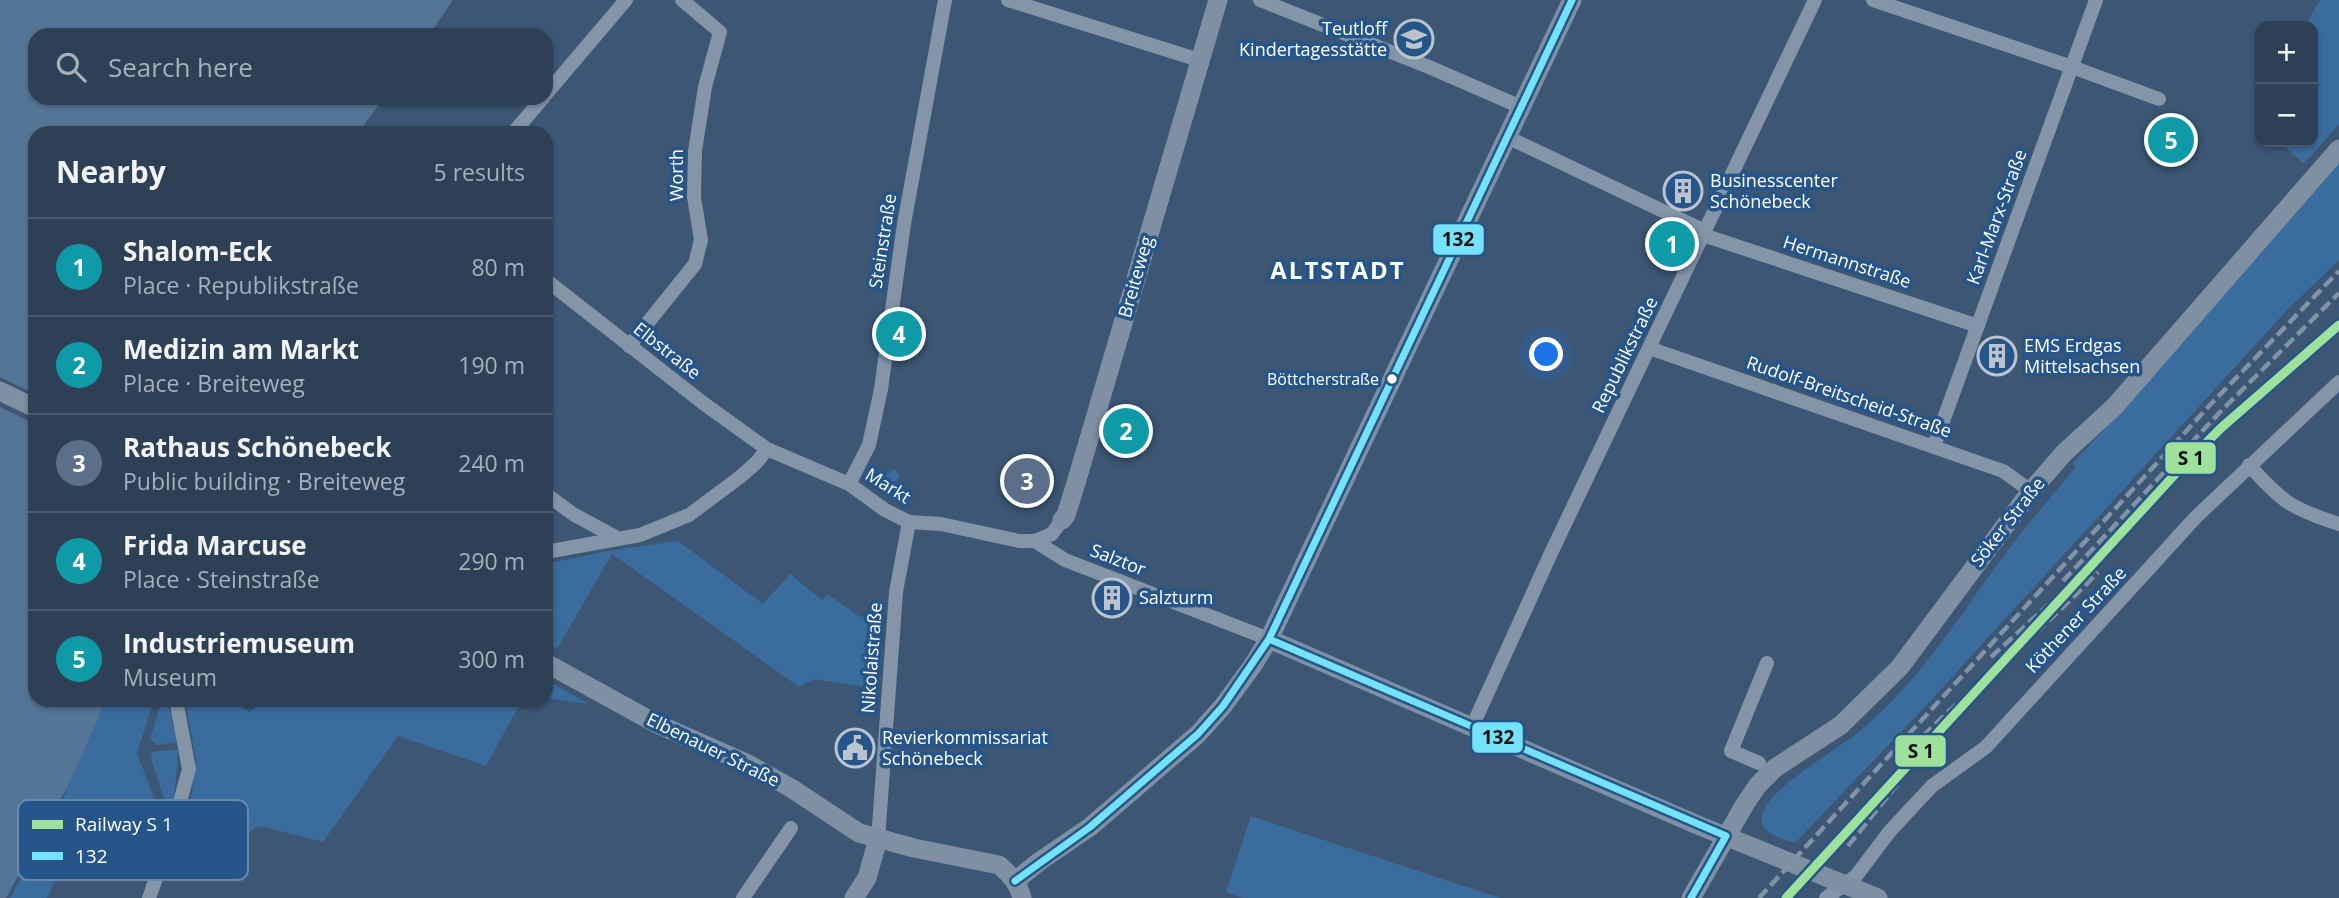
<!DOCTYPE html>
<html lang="en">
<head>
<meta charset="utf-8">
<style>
	:root { --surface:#2d4056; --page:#394b60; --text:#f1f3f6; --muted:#a7afb9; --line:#48596c; --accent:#bbc4ce }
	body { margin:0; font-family:"Open Sans",sans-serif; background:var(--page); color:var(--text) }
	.controls { position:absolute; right:21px; top:21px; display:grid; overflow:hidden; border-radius:14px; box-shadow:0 2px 5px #0004 }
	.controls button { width:63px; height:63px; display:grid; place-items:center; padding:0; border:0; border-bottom:2px solid var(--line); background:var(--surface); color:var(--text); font:35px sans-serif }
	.you { position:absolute; left:1547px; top:355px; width:24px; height:24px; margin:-18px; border:5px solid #fff; border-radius:50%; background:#1a73e8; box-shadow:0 0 0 10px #1a73e833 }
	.badge { display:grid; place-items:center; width:46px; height:46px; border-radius:50%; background:var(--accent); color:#fff; font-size:23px; font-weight:700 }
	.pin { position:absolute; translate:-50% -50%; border:4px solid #fff; box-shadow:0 2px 7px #0006 }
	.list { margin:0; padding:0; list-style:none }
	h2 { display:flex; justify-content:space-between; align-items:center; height:91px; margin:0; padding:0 28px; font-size:30px }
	h2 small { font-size:23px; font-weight:400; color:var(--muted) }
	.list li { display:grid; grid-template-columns:46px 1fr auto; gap:21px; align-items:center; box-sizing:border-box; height:98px; padding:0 28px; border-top:2px solid var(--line) }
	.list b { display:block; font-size:26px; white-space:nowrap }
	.list p { margin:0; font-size:23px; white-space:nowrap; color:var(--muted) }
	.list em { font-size:23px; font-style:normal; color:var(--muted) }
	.icon { flex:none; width:38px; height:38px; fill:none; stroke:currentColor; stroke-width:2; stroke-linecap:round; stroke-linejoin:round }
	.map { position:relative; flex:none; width:2339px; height:898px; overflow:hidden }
	.search { position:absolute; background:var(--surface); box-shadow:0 2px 5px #0004; left:28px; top:28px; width:525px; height:77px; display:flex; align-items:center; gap:18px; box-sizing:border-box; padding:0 24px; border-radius:21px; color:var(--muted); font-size:26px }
	.panel { position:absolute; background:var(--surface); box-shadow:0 2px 5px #0004; left:28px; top:126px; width:525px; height:581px; border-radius:21px }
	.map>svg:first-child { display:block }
</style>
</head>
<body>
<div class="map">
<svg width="2339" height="898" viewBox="0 0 2339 898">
	<rect width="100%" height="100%" fill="#3c5673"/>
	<path fill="#3b6c9e" d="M 2320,0 L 2339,0 L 2339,124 L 2304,164 L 2280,142 L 2313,142 L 2313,26 L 2305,26 Z
		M 2339,162 L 2339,260 L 2288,309 L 1923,709 L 1795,843 C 1783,838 1758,834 1762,816 C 1766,789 1839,749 1861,730 C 1919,681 1955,623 1999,562 C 2023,529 2050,498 2076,467 L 2073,463 L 2140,390 Z
		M 895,469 L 900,478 L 881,489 L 876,480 Z
		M 678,541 L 763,604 L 790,574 L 822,600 L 827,594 L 859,616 L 879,620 L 874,688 L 814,679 L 799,687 L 612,554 L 557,649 L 546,643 L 546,564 L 607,551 Z
		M 546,680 L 589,704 L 546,698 Z
		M 103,700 L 154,700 L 137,753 L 158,809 L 131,880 L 116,868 L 118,843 L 96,844 L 78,853 L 69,852 L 47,898 L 10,898 L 61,804 Z
		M 162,700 L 167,700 L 177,742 L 157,745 L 150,739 Z
		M 185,700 L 234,700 L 249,712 L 264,700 L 522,700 L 486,766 L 398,736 L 323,842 L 259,826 L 252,830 L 228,861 L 230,834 L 223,833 L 223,822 L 203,822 L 202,815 L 189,814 L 196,760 Z
		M 178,749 C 177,777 174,804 166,830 L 161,829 L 166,812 L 165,802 L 151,759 L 152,752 Z
		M 1251,816 L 1500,898 L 1242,898 L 1226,892 Z"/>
	<path fill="#557597" d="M 0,0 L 453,0 L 429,35 L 35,35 L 35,98 L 384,98 L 358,133 L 35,133 L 35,700 L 106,700 L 68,786 L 6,898 L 0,898 Z"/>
	<path fill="#3c5673" d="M 0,377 L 35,394 L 35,424 L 0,407 Z"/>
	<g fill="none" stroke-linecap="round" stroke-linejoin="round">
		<path stroke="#8395a7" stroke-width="14" d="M 1008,0 L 1199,60
			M 1260,0 L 1429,67 L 1521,107
			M 1873,0 L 2072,67 L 2159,99
			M 546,94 L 626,0
			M 513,133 L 543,98
			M 1507,137 L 1705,231
			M 1703,235 L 1978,326
			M 546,280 L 703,403 L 767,449 L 849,484 L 885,510 L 909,522 L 941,524 L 1019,541 L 1035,541 L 1052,534 L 1062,520
			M 629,346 L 695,264 L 701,240 L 694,197 L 695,151 L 705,87 L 720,32 L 682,0
			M 1649,348 L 2003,471 L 2031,491
			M 1934,446 L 2096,0
			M 2249,465 C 2282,502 2292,509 2339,524
			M 849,484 L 869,445 L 881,389 L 904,224 L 945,0
			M 546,494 L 573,514 L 619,539
			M 1035,541 L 1065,560 L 1269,639
			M 546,552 L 640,535 L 689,515 L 740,477 L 757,462 L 767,449
			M 1472,727 L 1551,553 L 1815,0
			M 1759,763 L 1731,751 L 1767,663
			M 878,839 L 896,592 L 909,522
			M 149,898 L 169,842 L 189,769 L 176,700
			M 743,898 L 791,828
			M 1826,898 L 1856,876 L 1890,831 L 1932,786 L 1986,747 L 2196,517 L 2339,382"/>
		<path stroke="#7f90a3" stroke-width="19" d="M 0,391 L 35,408
			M 1062,520 L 1066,515 L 1076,483 L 1218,0
			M 1269,639 L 1700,826 L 1878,898
			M 546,663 L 655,723 L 748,764 L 791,788 L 859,833 L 914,848 L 999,865 C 1010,874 1019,884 1022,898
			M 1015,881 L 1040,861 L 1090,827 L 1198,734 L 1223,706 L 1253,665 L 1269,639 L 1572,0
			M 854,898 L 867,878 L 878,839
			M 1691,898 L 1745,804 L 1758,785 L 1775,768 L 1841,725 L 1900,667 L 2031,491 L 2064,453 L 2115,406 L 2339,149"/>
		<path stroke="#8393a6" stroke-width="4.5" stroke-dasharray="12 5" stroke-linecap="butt" d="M 2063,581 L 2221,411 L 2339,293
			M 1991,657 L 2079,577
			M 1899,760 C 1962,694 2035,639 2098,572
			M 1848,846 L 1940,731
			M 1759,898 L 2210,405 L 2339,271"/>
		<defs>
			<path id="bus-1" d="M 1269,639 L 1726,836
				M 1015,881 L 1090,827 L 1198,734 L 1223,706 L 1269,639 L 1572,0
				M 1691,898 L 1726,836"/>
		</defs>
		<use href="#bus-1" stroke="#265589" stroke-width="12"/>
		<use href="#bus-1" stroke="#73e2fa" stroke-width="7"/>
		<defs>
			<path id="rail-1" d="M 1786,898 L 2178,471 L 2221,428 L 2339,325"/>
		</defs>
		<use href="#rail-1" stroke="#265589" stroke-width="14"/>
		<use href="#rail-1" stroke="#9de19d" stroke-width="9"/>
	</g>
	<defs>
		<symbol id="school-ring" viewBox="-11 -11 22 22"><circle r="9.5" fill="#265589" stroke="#bbc4ce" stroke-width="1.5"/><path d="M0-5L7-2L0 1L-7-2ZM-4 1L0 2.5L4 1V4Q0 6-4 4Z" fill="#bbc4ce"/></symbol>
		<symbol id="building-ring" viewBox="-11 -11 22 22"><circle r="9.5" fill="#265589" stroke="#bbc4ce" stroke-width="1.5"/><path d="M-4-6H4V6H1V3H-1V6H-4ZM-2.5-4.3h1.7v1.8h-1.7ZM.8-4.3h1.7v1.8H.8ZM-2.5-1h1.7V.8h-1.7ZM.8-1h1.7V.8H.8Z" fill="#bbc4ce"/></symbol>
		<symbol id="civic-ring" viewBox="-11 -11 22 22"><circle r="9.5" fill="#265589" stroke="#bbc4ce" stroke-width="1.5"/><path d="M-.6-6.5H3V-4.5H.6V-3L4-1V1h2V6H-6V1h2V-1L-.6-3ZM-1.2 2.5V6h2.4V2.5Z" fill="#bbc4ce"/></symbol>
	</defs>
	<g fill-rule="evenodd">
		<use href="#school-ring" x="1392" y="17" width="44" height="44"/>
		<use href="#building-ring" x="1661" y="169" width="44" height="44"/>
		<use href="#building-ring" x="1975" y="334" width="44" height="44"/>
		<use href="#building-ring" x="1090" y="576" width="44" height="44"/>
		<use href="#civic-ring" x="833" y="726" width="44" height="44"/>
	</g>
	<circle fill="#fff" stroke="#265589" stroke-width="2.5" cx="1392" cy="379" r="6"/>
	<g text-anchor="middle" stroke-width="7" stroke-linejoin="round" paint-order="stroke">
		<g font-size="16" fill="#fff" stroke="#265589" text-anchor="end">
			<text x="1379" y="385">Böttcherstraße</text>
		</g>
		<g font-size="18" fill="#fff" stroke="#265589" text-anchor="start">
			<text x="1387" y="35" text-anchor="end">Teutloff<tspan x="1387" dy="21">Kindertagesstätte</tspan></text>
			<text x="1710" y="187">Businesscenter<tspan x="1710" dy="21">Schönebeck</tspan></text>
			<text x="2024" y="352">EMS Erdgas<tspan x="2024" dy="21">Mittelsachsen</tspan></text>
			<text x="1139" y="604">Salzturm</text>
			<text x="882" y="744">Revierkommissariat<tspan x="882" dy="21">Schönebeck</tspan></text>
		</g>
		<g font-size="18" fill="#fff" stroke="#265589">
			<text transform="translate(677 175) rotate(-90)" y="6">Worth</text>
			<text transform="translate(1997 217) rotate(-70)" y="6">Karl-Marx-Straße</text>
			<text transform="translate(883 241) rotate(-81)" y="6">Steinstraße</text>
			<text transform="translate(1847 262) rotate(18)" y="6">Hermannstraße</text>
			<text transform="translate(1136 277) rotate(-74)" y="6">Breiteweg</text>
			<text transform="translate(667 351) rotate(38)" y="6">Elbstraße</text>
			<text transform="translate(1625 355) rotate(-64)" y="6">Republikstraße</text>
			<text transform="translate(1849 397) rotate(19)" y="6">Rudolf-Breitscheid-Straße</text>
			<text transform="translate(888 486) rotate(32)" y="6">Markt</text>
			<text transform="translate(2008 522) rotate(-52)" y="6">Söker Straße</text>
			<text transform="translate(1118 560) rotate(21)" y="6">Salztor</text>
			<text transform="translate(2076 620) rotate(-47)" y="6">Köthener Straße</text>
			<text transform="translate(872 658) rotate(-86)" y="6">Nikolaistraße</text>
			<text transform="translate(713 750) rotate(26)" y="6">Elbenauer Straße</text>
		</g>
		<g font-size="24" font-weight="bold" letter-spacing="2" fill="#fff" stroke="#265589">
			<text x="1338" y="279">ALTSTADT</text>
		</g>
	</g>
	<rect x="18" y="800" width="230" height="80" rx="10" fill="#265589" stroke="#6788ac" stroke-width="2"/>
	<rect x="32" y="820" width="31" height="9" fill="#9de19d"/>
	<rect x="32" y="852" width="31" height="8" fill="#73e2fa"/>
	<g font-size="19" fill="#fff">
		<text x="75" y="831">Railway S 1</text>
		<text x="75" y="863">132</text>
	</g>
	<g stroke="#265589" stroke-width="2.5">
		<rect x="1432" y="223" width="53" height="33" rx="7" fill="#73e2fa"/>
		<rect x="2164" y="441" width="53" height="34" rx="7" fill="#9de19d"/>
		<rect x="1471" y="721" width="53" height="33" rx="7" fill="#73e2fa"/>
		<rect x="1894" y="734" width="53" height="34" rx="7" fill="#9de19d"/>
	</g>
	<g font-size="19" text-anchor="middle" font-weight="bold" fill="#111">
		<text x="1458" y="246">132</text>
		<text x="2191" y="465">S 1</text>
		<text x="1498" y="744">132</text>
		<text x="1921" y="758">S 1</text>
	</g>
</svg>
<div class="controls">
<button>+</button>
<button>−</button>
</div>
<div class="you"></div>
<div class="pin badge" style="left:1672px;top:244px;background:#0f9aa8">1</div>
<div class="pin badge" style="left:1126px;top:431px;background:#0f9aa8">2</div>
<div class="pin badge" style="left:1027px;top:481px;background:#5c6f8a">3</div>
<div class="pin badge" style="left:899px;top:334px;background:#0f9aa8">4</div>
<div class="pin badge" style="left:2171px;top:140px;background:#0f9aa8">5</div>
<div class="search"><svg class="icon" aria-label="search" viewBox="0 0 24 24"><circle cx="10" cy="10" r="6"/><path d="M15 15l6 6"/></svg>Search here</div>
<section class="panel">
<h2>Nearby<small>5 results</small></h2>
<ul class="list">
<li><span class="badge" style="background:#0f9aa8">1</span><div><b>Shalom-Eck</b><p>Place · Republikstraße</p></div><em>80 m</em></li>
<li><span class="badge" style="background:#0f9aa8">2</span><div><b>Medizin am Markt</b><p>Place · Breiteweg</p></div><em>190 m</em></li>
<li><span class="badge" style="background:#5c6f8a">3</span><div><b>Rathaus Schönebeck</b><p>Public building · Breiteweg</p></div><em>240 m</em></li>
<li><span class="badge" style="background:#0f9aa8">4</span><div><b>Frida Marcuse</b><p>Place · Steinstraße</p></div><em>290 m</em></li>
<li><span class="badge" style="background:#0f9aa8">5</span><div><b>Industriemuseum</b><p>Museum</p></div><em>300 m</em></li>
</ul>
</section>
</div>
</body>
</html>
